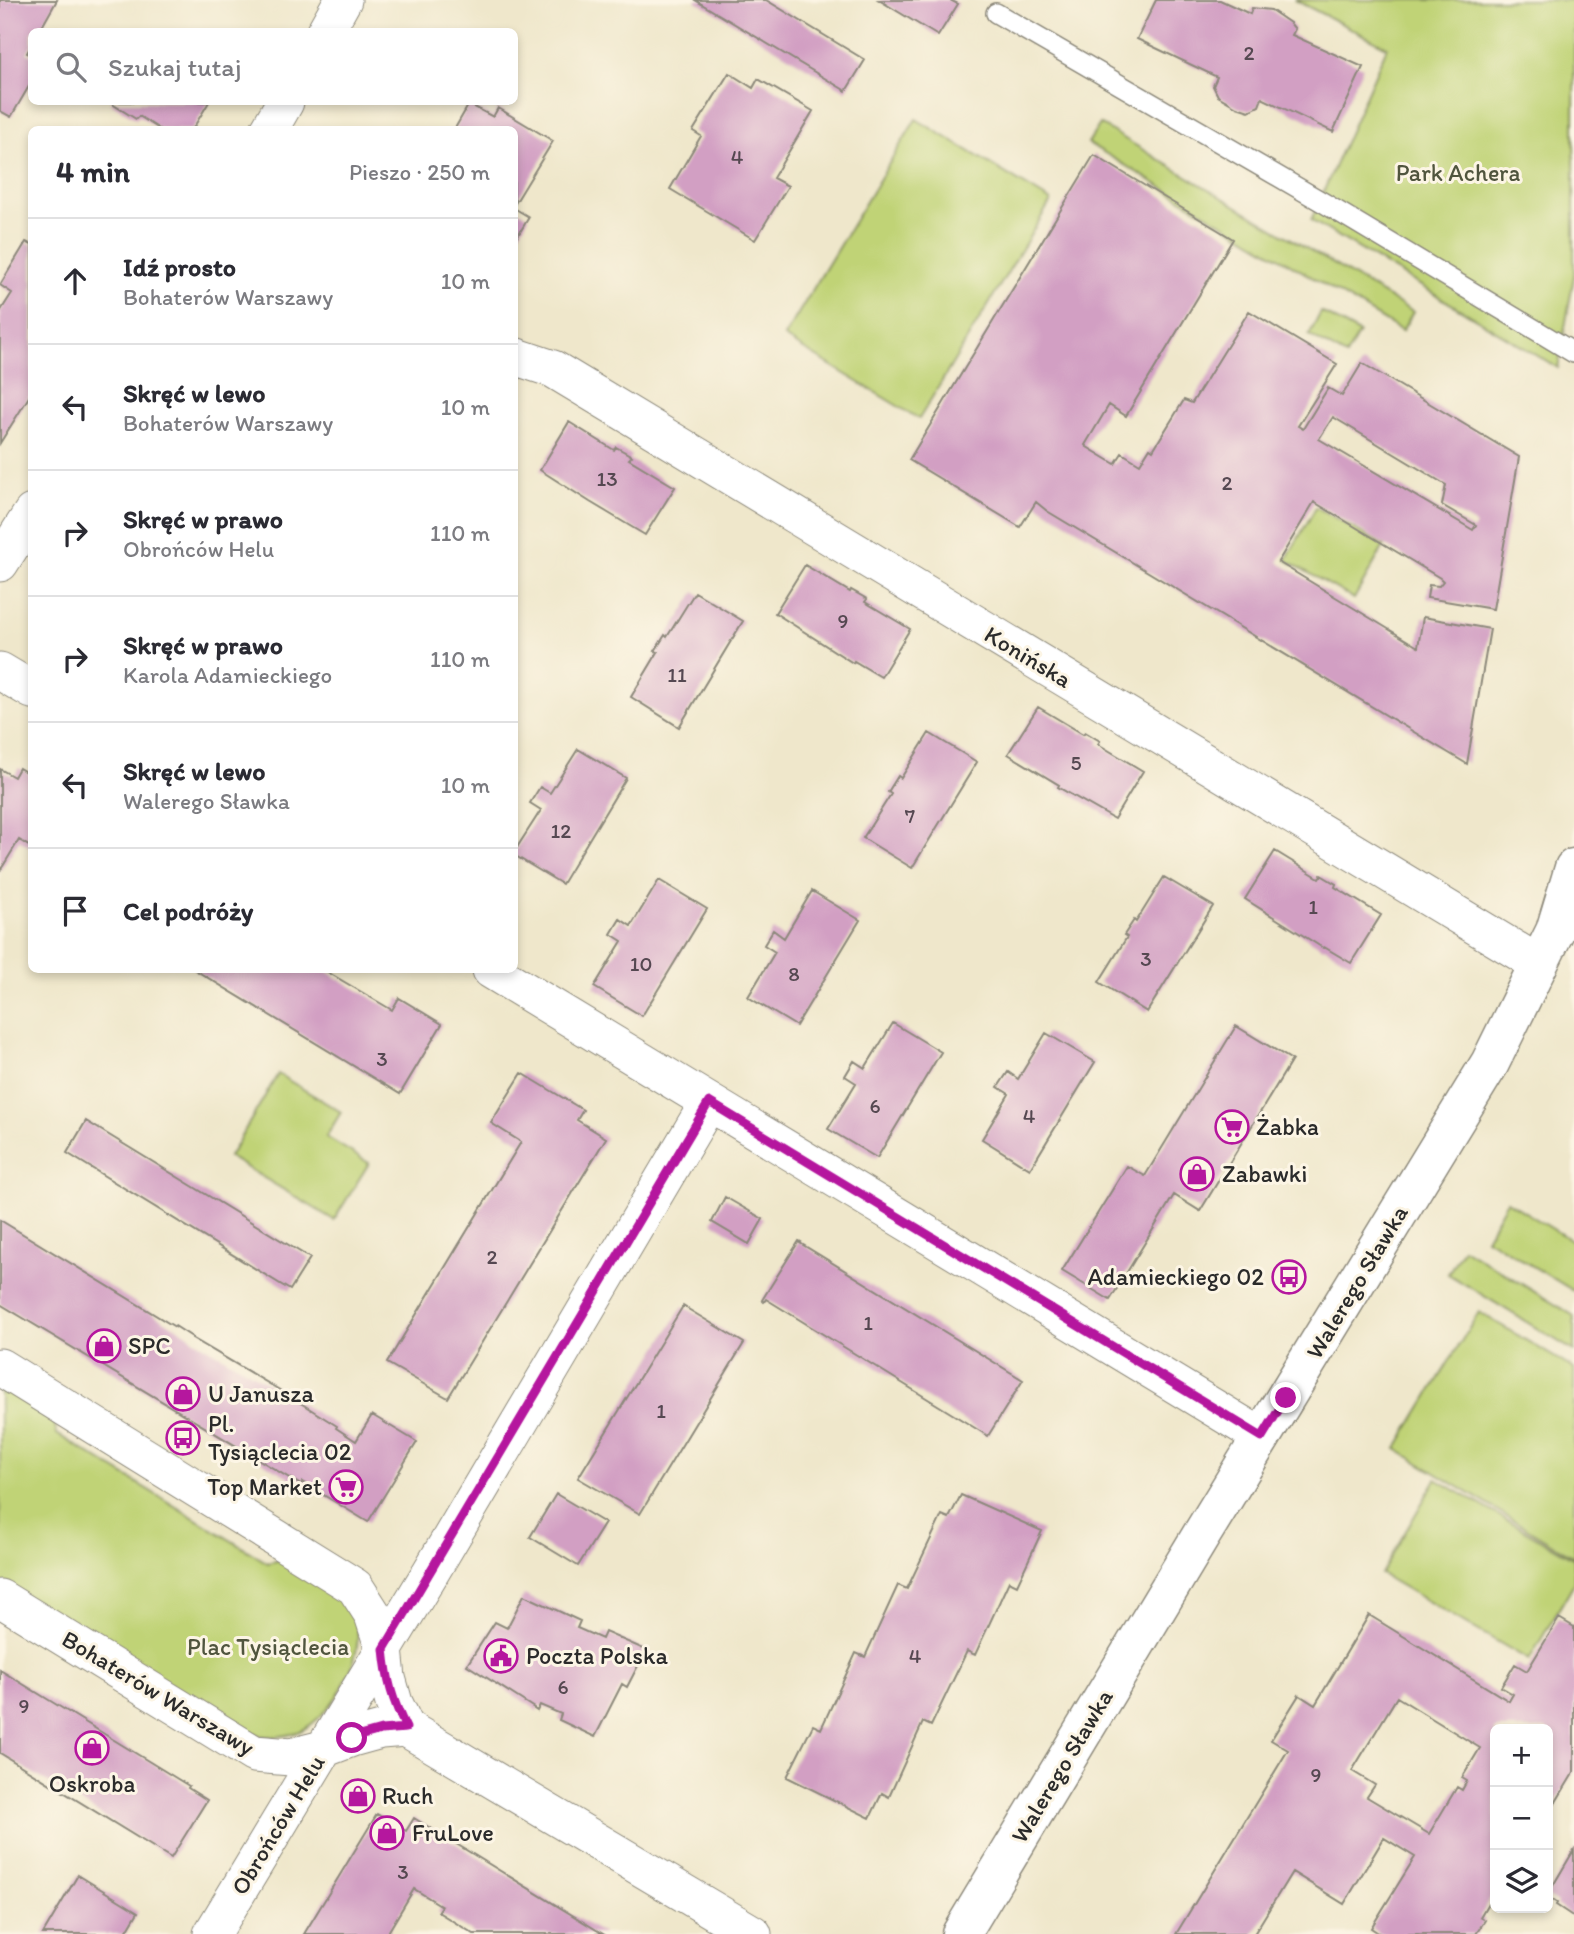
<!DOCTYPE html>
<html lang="pl">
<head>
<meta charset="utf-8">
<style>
	:root { --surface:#fff; --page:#f2f2f3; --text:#2b2b33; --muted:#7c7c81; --line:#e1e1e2 }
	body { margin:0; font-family:Itim,sans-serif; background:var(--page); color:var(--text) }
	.controls { position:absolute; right:21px; bottom:21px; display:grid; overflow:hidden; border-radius:10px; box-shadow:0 4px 10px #0003 }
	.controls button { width:63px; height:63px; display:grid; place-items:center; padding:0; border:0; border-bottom:2px solid var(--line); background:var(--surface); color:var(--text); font:35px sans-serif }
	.stop { position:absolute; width:21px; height:21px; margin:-16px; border:5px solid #b5179e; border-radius:50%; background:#fff }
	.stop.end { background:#b5179e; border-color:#fff; box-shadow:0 2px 7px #0008 }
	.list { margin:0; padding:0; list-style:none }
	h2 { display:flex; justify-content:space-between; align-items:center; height:91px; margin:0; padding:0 28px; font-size:30px }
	h2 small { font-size:23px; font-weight:400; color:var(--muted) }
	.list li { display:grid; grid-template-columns:46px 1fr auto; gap:21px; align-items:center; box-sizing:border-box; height:126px; padding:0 28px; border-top:2px solid var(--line) }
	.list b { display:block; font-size:26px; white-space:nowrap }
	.list p { margin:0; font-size:23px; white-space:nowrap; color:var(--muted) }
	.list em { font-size:23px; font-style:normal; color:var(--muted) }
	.icon { flex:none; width:38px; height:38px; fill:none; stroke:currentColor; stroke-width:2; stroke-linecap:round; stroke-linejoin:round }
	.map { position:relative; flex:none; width:1574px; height:1934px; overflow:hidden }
	.search { position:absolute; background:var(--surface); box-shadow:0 4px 10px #0003; left:28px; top:28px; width:490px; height:77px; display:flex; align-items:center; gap:18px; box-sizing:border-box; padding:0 24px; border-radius:10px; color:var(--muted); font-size:26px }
	.panel { position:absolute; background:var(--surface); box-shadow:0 4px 10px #0003; left:28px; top:126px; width:490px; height:847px; border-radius:10px }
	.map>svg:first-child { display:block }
</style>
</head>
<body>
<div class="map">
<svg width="1574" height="1934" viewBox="0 0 1574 1934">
	<rect width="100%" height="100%" fill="#fcf5e5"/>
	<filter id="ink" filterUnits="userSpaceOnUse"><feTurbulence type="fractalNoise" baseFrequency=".0143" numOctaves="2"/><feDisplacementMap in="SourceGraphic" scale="14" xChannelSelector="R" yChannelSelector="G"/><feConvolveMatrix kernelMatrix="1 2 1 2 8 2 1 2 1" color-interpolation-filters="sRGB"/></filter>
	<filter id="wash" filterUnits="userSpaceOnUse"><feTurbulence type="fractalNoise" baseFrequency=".00686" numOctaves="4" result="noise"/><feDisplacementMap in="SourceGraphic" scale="28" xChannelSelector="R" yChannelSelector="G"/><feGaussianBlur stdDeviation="1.57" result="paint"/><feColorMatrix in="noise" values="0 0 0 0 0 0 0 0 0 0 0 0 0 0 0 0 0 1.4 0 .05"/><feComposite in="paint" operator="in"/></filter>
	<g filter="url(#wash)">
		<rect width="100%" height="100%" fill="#efe7cb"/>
		<path fill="#c0d376" stroke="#767f50" stroke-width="2" d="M 1295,0 L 1574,0 L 1574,276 L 1558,368 L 1311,220 L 1387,47 Z
			M 916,119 L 1051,201 L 919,419 L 784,337 Z
			M 1100,124 L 1413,312 L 1402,331 L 1088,143 Z
			M 1321,312 L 1359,333 L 1346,356 L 1309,335 Z
			M 1316,507 L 1384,546 L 1354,599 L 1286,560 Z
			M 278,1074 L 341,1112 L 326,1137 L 369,1163 L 334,1220 L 229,1157 Z
			M 1507,1201 L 1574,1242 L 1574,1291 L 1486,1238 Z
			M 1463,1248 L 1574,1316 L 1574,1351 L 1448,1274 Z
			M 1479,1312 L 1574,1369 L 1574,1557 L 1396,1449 Z
			M 0,1381 L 52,1413 L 57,1434 L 268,1563 L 288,1558 C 312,1573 334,1585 350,1609 C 375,1646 334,1717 298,1732 C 283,1738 264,1737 249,1734 L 0,1583 Z
			M 1436,1479 L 1574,1559 L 1574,1583 L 1529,1660 L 1381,1574 Z"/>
		<g id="blocks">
			<path fill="#d29fc3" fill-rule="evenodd" d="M 0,0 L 57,0 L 39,32 L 32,32 L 32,44 L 27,53 L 32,56 L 32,81 L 11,117 L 0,111 Z
				M 695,0 L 766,0 L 865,60 L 846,91 Z
				M 879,0 L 950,0 L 958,4 L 938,36 Z
				M 1156,0 L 1220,0 L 1250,14 L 1252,8 L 1271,10 L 1290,23 L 1295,29 L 1292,35 L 1363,67 L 1333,132 L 1262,98 L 1259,106 L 1249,111 L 1237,107 L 1218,96 L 1213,86 L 1217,77 L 1137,39 Z
				M 729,73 L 753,88 L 758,79 L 813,111 L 773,178 L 788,186 L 755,240 L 670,189 L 701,136 L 693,131 Z
				M 109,102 L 209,102 L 192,130 L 161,130 L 139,116 L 136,119 Z
				M 469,104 L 493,117 L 498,108 L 553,141 L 514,205 L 514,130 L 454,130 Z
				M 1094,155 L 1233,239 L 1126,416 L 1109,405 L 1085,445 L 1087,447 L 1115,464 L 1122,453 L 1140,464 L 1150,448 L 1153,450 L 1184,400 L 1192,403 L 1249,311 L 1337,364 L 1298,426 L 1303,429 L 1328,388 L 1342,396 L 1362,363 L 1519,457 L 1493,609 L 1427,598 L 1429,585 L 1439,586 L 1443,581 L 1440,578 L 1314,502 L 1278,562 L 1418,647 L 1423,617 L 1490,629 L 1467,764 L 1047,511 L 1036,502 L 1020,527 L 909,460 ZM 1333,417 L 1446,485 L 1442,505 L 1476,525 L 1473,530 L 1319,439 Z
				M 514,208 L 529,217 L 514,242 Z
				M 26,242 L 32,245 L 32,392 L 0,443 L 0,312 L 12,293 L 0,285 Z
				M 569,422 L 614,450 L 616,447 L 632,456 L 629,459 L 675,487 L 645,535 L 590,502 L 540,470 Z
				M 805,565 L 850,592 L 851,590 L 867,599 L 865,602 L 910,629 L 881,677 L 854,661 L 853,663 L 775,613 Z
				M 695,592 L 743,621 L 679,727 L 631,697 L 658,652 L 655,651 L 665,635 L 667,637 Z
				M 1038,707 L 1083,734 L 1085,732 L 1100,741 L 1098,744 L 1143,771 L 1114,819 L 1058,787 L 1059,785 L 1008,754 Z
				M 929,733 L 977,762 L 912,868 L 863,838 L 891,794 L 888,792 L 898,776 L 901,778 Z
				M 578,749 L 626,778 L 562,884 L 514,855 L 514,852 L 541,810 L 530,803 L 540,787 L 550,793 Z
				M 19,768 L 32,776 L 32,848 L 19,840 L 0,871 L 0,769 L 14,777 Z
				M 1275,851 L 1319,878 L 1321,875 L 1336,884 L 1335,887 L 1381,915 L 1351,963 L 1324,947 L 1323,948 L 1245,899 Z
				M 1164,877 L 1213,906 L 1147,1012 L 1099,982 L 1127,937 L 1124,935 L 1134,920 L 1136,922 Z
				M 659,880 L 707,909 L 642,1016 L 594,987 L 622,941 L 611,934 L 620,919 L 631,926 Z
				M 812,891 L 860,920 L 796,1026 L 748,997 L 775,952 L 764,945 L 773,930 L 784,938 Z
				M 195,970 L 324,970 L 392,1010 L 399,998 L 442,1024 L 400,1094 Z
				M 893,1023 L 941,1052 L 877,1158 L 828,1129 L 856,1083 L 845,1076 L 854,1061 L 865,1068 Z
				M 1236,1026 L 1292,1060 L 1200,1211 L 1174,1195 L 1110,1300 L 1062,1271 L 1127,1166 L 1145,1176 Z
				M 1046,1033 L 1095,1062 L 1030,1169 L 982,1139 L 1009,1094 L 998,1087 L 1008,1072 L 1018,1079 Z
				M 522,1073 L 583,1110 L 577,1120 L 606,1138 L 448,1398 L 387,1363 L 521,1142 L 491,1123 Z
				M 86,1121 L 310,1258 L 290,1290 L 67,1153 Z
				M 725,1197 L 763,1219 L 749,1244 L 712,1222 Z
				M 0,1220 L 175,1327 L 175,1326 L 192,1337 L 192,1338 L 283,1392 L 337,1426 L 336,1428 L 356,1441 L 372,1415 L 417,1442 L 368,1522 L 302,1482 L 301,1485 L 0,1304 Z
				M 799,1241 L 801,1242 L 800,1243 L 1023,1380 L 988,1436 L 766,1299 L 764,1302 L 762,1300 Z
				M 683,1306 L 744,1343 L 640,1514 L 578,1478 Z
				M 556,1494 L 605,1523 L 578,1566 L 530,1537 Z
				M 961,1495 L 1042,1531 L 1017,1585 L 1009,1581 L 975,1655 L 967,1651 L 931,1726 L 923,1722 L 889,1797 L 882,1793 L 870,1818 L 787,1777 L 813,1725 L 821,1729 L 856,1653 L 865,1657 L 898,1585 L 907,1589 L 942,1515 L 949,1518 Z
				M 524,1595 L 580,1621 L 577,1628 L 602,1639 L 605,1632 L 646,1650 L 627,1687 L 622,1684 L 595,1737 L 559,1720 L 561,1714 L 540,1705 L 537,1711 L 534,1709 L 534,1708 L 467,1665 L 495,1622 L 507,1628 Z
				M 1369,1615 L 1509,1701 L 1513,1694 L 1501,1687 L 1515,1664 L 1527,1671 L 1559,1618 L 1574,1627 L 1574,1772 L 1548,1815 L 1548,1729 L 1495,1729 L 1495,1891 L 1480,1917 L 1485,1920 L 1476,1934 L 1380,1934 L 1371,1928 L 1415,1857 L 1384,1838 L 1344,1904 L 1292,1872 L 1254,1934 L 1176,1934 L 1288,1750 L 1271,1740 L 1299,1695 L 1315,1705 ZM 1397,1697 L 1480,1748 L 1462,1778 L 1467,1781 L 1462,1790 L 1457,1787 L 1429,1834 L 1367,1797 L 1375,1785 L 1352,1771 Z
				M 0,1670 L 189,1786 L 188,1788 L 207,1800 L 171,1858 L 0,1753 Z
				M 377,1814 L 406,1831 L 414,1818 L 603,1934 L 474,1934 L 438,1912 L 442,1906 L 414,1889 L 387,1934 L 304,1934 Z
				M 1574,1850 L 1574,1917 L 1556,1905 L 1557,1903 L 1548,1897 L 1548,1894 Z
				M 78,1875 L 138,1912 L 125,1934 L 43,1934 Z"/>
		</g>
	</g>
	<g filter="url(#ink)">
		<use href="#blocks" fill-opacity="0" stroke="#8d897b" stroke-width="2"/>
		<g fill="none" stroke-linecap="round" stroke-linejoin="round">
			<defs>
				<path id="service" d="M 996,13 L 1324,203 L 1574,353"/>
				<path id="minor" d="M 325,32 L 343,0
					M 269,130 L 285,102
					M 514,356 L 553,369 L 1539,964
					M 0,563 L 32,513
					M 0,671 L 32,690
					M 491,970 L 1262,1437
					M 0,1367 L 355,1587 L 373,1615 L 384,1649 L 387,1678 L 394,1703 L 406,1728 L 753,1934
					M 0,1598 L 254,1754 L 291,1757 L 323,1749 L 352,1738 L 381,1730 L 406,1728
					M 212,1934 L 429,1575 L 709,1102"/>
				<path id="tertiary" d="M 961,1934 L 1202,1534 L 1490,1063 L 1555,931 L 1574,868"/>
			</defs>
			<use href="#service" stroke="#8d897b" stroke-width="22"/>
			<use href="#minor" stroke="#8d897b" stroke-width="39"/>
			<use href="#tertiary" stroke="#8d897b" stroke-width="41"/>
			<use href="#service" stroke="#fff" stroke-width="19"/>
			<use href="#minor" stroke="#fff" stroke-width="37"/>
			<use href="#tertiary" stroke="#fff" stroke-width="38"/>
		</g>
	</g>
	<g fill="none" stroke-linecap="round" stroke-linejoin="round" filter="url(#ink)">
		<path stroke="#b5179e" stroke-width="9" d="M 352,1738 L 381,1730 L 406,1728 C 392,1699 387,1681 384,1649 L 709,1102 L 1262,1437 L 1286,1398"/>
	</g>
	<defs>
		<symbol id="supermarket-ring" viewBox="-11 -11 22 22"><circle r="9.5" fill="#fcf5e5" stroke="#b5179e" stroke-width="1.5"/><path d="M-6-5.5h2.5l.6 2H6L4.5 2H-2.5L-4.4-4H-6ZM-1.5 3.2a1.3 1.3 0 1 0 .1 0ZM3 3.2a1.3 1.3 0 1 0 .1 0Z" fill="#b5179e"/></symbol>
		<symbol id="shop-ring" viewBox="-11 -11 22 22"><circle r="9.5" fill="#fcf5e5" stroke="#b5179e" stroke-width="1.5"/><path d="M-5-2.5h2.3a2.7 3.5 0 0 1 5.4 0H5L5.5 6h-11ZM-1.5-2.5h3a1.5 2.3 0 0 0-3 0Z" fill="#b5179e"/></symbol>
		<symbol id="bus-ring" viewBox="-11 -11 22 22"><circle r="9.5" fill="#fcf5e5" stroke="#b5179e" stroke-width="1.5"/><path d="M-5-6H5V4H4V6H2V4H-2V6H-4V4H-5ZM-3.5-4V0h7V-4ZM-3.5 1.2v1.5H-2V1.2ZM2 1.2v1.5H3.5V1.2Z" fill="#b5179e"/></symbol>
		<symbol id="civic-ring" viewBox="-11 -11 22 22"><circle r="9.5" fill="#fcf5e5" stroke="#b5179e" stroke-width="1.5"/><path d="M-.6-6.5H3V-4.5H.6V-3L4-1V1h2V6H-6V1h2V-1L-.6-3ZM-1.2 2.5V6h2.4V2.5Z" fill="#b5179e"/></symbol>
	</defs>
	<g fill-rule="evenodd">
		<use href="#supermarket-ring" x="1213" y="1108" width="38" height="38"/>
		<use href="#shop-ring" x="1178" y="1155" width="38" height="38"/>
		<use href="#bus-ring" x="1270" y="1258" width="38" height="38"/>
		<use href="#shop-ring" x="85" y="1327" width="38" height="38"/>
		<use href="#shop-ring" x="164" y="1375" width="38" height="38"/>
		<use href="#bus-ring" x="164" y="1419" width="38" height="38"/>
		<use href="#supermarket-ring" x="327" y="1468" width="38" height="38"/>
		<use href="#civic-ring" x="482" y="1637" width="38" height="38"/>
		<use href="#shop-ring" x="73" y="1729" width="38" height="38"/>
		<use href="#shop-ring" x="339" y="1777" width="38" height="38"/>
		<use href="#shop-ring" x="368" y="1814" width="38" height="38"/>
	</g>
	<g text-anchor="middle" stroke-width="6" stroke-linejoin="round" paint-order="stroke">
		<g font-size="21" fill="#554851">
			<text x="1249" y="60">2</text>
			<text x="737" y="164">4</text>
			<text x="607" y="486">13</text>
			<text x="1227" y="490">2</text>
			<text x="843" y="628">9</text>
			<text x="677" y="682">11</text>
			<text x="1076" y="770">5</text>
			<text x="910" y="823">7</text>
			<text x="561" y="838">12</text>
			<text x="1313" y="914">1</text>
			<text x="1146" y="966">3</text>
			<text x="641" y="971">10</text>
			<text x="794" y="981">8</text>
			<text x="382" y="1066">3</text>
			<text x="875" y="1113">6</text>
			<text x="1029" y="1123">4</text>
			<text x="492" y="1264">2</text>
			<text x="868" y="1330">1</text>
			<text x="661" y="1418">1</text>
			<text x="915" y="1663">4</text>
			<text x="563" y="1694">6</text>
			<text x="24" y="1713">9</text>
			<text x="1316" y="1782">9</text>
			<text x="403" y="1879">3</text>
		</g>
		<g font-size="24" fill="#50553e" stroke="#fcf5e5">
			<text x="1458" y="181">Park Achera</text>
			<text x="268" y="1655">Plac Tysiąclecia</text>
		</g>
		<g font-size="24" fill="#2b2b2b" stroke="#fcf5e5">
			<text transform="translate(1028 657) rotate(31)" y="8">Konińska</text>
			<text transform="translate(1357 1282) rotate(-59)" y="8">Walerego Sławka</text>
			<text transform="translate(158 1693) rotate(31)" y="8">Bohaterów Warszawy</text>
			<text transform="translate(1062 1766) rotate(-59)" y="8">Walerego Sławka</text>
			<text transform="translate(278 1825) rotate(-59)" y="8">Obrońców Helu</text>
		</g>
		<g font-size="24" fill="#2b2b2b" stroke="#fcf5e5" text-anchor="start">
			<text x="1256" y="1135">Żabka</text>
			<text x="1222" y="1182">Zabawki</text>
			<text x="1264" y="1285" text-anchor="end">Adamieckiego 02</text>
			<text x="128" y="1354">SPC</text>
			<text x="208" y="1402">U Janusza</text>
			<text x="208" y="1432">Pl.<tspan x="208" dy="28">Tysiąclecia 02</tspan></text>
			<text x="322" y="1495" text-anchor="end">Top Market</text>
			<text x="526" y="1664">Poczta Polska</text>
			<text x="92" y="1792" text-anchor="middle">Oskroba</text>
			<text x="382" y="1804">Ruch</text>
			<text x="412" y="1841">FruLove</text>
		</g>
	</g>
</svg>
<div class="controls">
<button>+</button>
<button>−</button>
<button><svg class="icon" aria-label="layers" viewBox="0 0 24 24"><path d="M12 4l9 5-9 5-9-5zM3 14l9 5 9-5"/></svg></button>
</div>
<div class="stop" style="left:352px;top:1738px"></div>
<div class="stop end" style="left:1286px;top:1398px"></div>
<div class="search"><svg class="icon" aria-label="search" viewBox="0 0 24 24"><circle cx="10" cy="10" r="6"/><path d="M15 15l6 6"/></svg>Szukaj tutaj</div>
<section class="panel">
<h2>4 min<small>Pieszo · 250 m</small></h2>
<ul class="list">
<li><svg class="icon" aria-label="ahead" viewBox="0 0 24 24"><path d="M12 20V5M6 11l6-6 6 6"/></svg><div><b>Idź prosto</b><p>Bohaterów Warszawy</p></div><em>10 m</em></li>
<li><svg class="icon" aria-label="left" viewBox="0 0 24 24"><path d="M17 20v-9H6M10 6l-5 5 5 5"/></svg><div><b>Skręć w lewo</b><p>Bohaterów Warszawy</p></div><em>10 m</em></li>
<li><svg class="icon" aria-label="right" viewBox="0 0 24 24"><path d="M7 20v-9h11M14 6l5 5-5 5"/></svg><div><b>Skręć w prawo</b><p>Obrońców Helu</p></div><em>110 m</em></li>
<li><svg class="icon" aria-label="right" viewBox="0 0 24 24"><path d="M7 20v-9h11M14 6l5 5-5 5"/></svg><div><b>Skręć w prawo</b><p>Karola Adamieckiego</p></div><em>110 m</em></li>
<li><svg class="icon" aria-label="left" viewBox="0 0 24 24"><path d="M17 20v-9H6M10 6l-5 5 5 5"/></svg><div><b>Skręć w lewo</b><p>Walerego Sławka</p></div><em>10 m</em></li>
<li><svg class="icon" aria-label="arrive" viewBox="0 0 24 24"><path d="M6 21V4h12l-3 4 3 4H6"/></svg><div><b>Cel podróży</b></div></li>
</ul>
</section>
</div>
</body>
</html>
